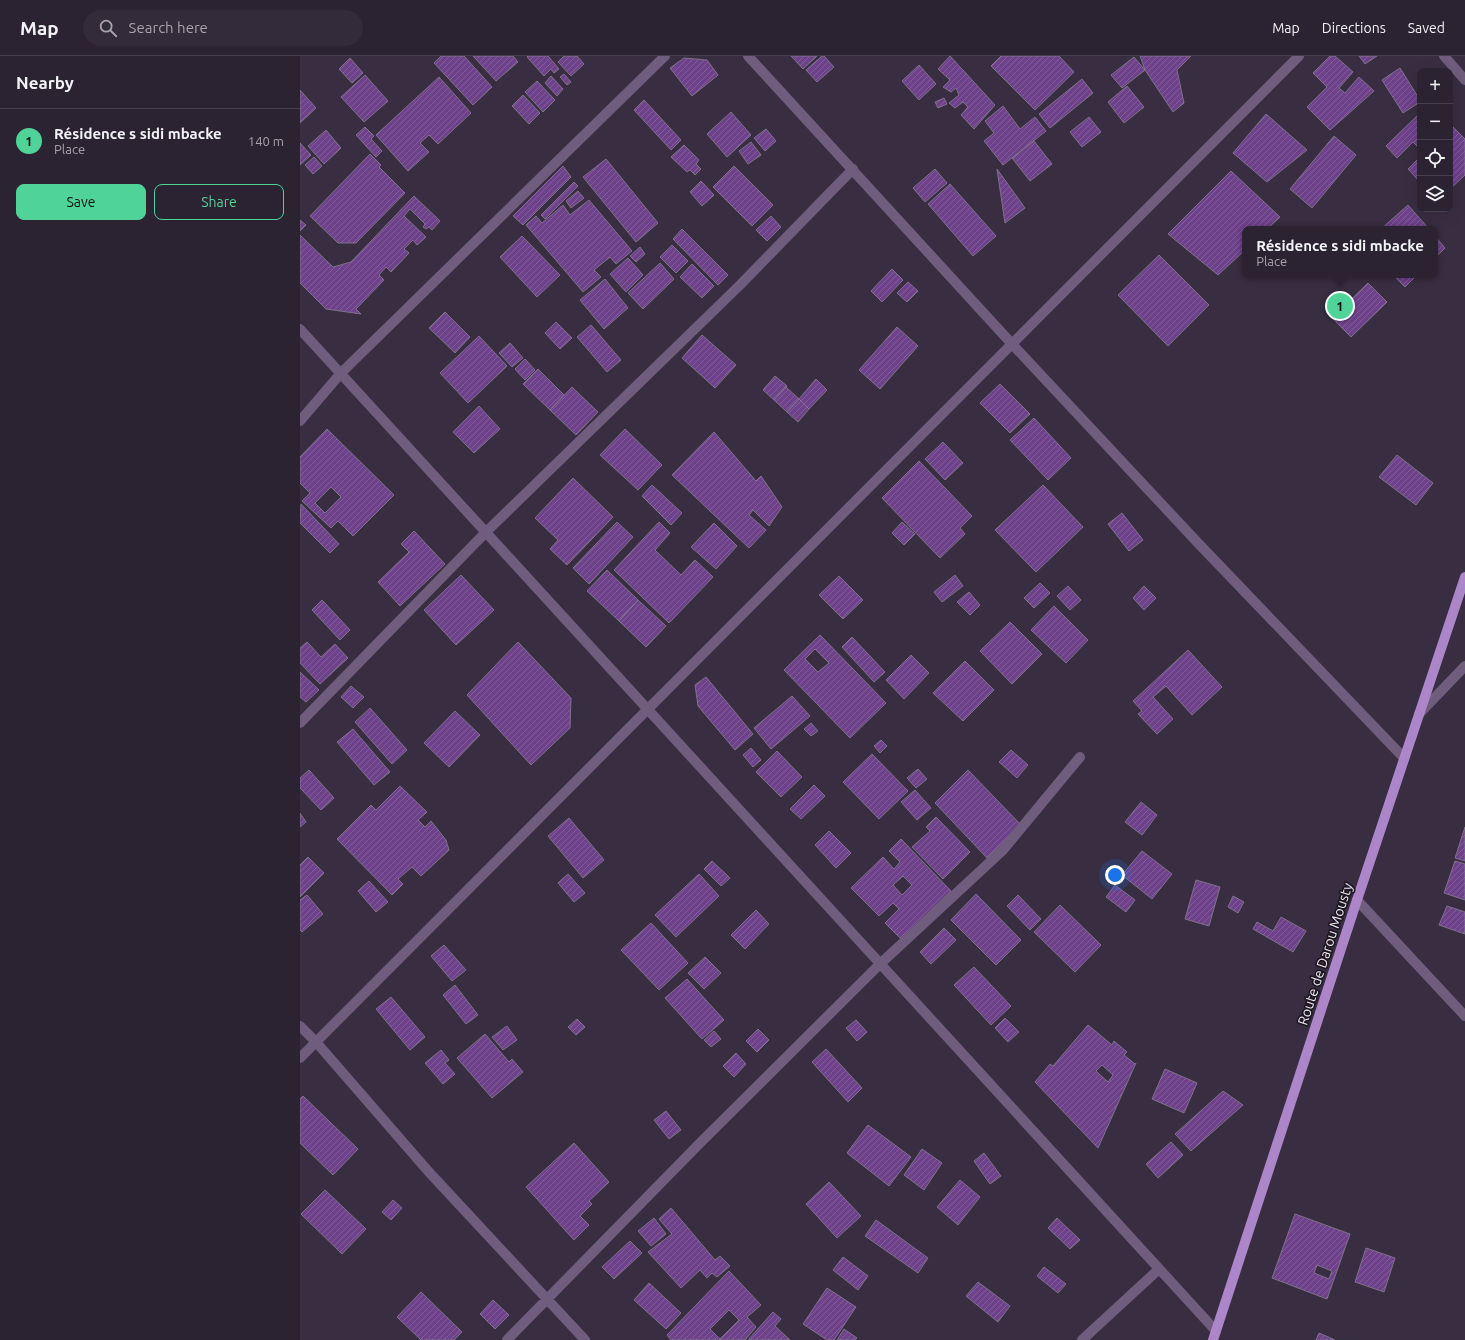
<!DOCTYPE html>
<html lang="en">
<head>
<meta charset="utf-8">
<style>
	:root { --surface:#2b2232; --page:#332a3a; --text:#f1f3f6; --muted:#a6a4ac; --line:#473f4d; --accent:#50d398 }
	body { margin:0; font-family:Ubuntu,sans-serif; background:var(--page); color:var(--text) }
	.controls { position:absolute; right:12px; top:12px; display:grid; overflow:hidden; border-radius:8px; box-shadow:0 4px 16px #0002 }
	.controls button { width:36px; height:36px; display:grid; place-items:center; padding:0; border:0; border-bottom:1px solid var(--line); background:var(--surface); color:var(--text); font:20px sans-serif }
	.you { position:absolute; left:815px; top:819px; width:14px; height:14px; margin:-10px; border:3px solid #fff; border-radius:50%; background:#1a73e8; box-shadow:0 0 0 6px #1a73e833 }
	.badge { display:grid; place-items:center; width:26px; height:26px; border-radius:50%; background:var(--accent); color:#111; font-size:13px; font-weight:700 }
	.pin { position:absolute; translate:-50% -50%; border:2px solid #fff; box-shadow:0 1px 4px #0006 }
	.popup { position:absolute; left:942px; top:170px; width:196px; height:52px; box-sizing:border-box; display:grid; place-content:center; border-radius:8px; background:var(--surface); filter:drop-shadow(0 1px 3px #0005); font-size:13px; white-space:nowrap; color:var(--muted) }
	.popup b { font-size:15px; color:var(--text) }
	.popup::after { content:''; position:absolute; left:50%; top:100%; margin-left:-8px; border:8px solid transparent; border-top-color:var(--surface) }
	.list { margin:0; padding:0; list-style:none }
	h2 { display:flex; justify-content:space-between; align-items:center; height:52px; margin:0; padding:0 16px; font-size:17px }
	h2 small { font-size:13px; font-weight:400; color:var(--muted) }
	.list li { display:grid; grid-template-columns:26px 1fr auto; gap:12px; align-items:center; box-sizing:border-box; height:64px; padding:0 16px; border-top:1px solid var(--line) }
	.list b { display:block; font-size:15px; white-space:nowrap }
	.list p { margin:0; font-size:13px; white-space:nowrap; color:var(--muted) }
	.list em { font-size:13px; font-style:normal; color:var(--muted) }
	.actions { display:flex; gap:8px; padding:12px 16px }
	.actions a { flex:1; padding:9px 0; border:1px solid var(--accent); border-radius:8px; text-align:center; font-size:14px; color:var(--accent) }
	.actions .main { background:var(--accent); color:#111 }
	.icon { flex:none; width:22px; height:22px; fill:none; stroke:currentColor; stroke-width:2; stroke-linecap:round; stroke-linejoin:round }
	.map { position:relative; flex:none; width:1165px; height:1284px; overflow:hidden }
	header { display:flex; align-items:center; gap:24px; box-sizing:border-box; height:56px; padding:0 20px; background:var(--surface); border-bottom:1px solid var(--line) }
	header strong { font-size:19px }
	nav { display:flex; gap:22px; margin-inline-start:auto; font-size:14px }
	.search { width:280px; height:36px; background:var(--page); display:flex; align-items:center; gap:10px; box-sizing:border-box; padding:0 14px; border-radius:22px; color:var(--muted); font-size:15px }
	main { display:flex }
	aside { flex:1; background:var(--surface) }
	.map>svg:first-child { display:block }
</style>
</head>
<body>
<header>
<strong>Map</strong>
<div class="search"><svg class="icon" aria-label="search" viewBox="0 0 24 24"><circle cx="10" cy="10" r="6"/><path d="M15 15l6 6"/></svg>Search here</div>
<nav><a>Map</a><a>Directions</a><a>Saved</a></nav>
</header>
<main>
<aside>
<h2>Nearby<small></small></h2>
<ul class="list">
<li><span class="badge">1</span><div><b>Résidence s sidi mbacke</b><p>Place</p></div><em>140 m</em></li>
</ul>
<div class="actions"><a class="main">Save</a><a>Share</a></div>
</aside>
<div class="map">
<svg width="1165" height="1284" viewBox="0 0 1165 1284">
	<defs>
		<pattern id="building-hatch" width="6" height="6" patternUnits="userSpaceOnUse"><rect width="6" height="6" fill="#6e418b"/><path d="M-1 1l2-2M0 6l6-6M5 7l2-2" fill="none" stroke="#835c9c"/></pattern>
	</defs>
	<rect width="100%" height="100%" fill="#392d42"/>
	<path fill="url(#building-hatch)" stroke="#7f7289" fill-rule="evenodd" d="M 141,0 L 164,0 L 192,31 L 173,49 L 134,7 Z
		M 173,0 L 213,0 L 218,6 L 196,25 Z
		M 228,0 L 248,0 L 259,13 L 254,17 L 251,13 L 244,20 L 227,1 Z
		M 264,0 L 277,0 L 284,8 L 271,20 L 258,6 Z
		M 491,0 L 517,0 L 503,13 Z
		M 522,0 L 524,0 L 534,11 L 517,26 L 506,14 Z
		M 650,0 L 695,49 L 674,73 L 661,59 L 668,51 L 663,46 L 655,52 L 649,47 L 659,39 L 656,32 L 651,36 L 643,31 L 650,24 L 638,13 Z
		M 701,0 L 759,0 L 774,16 L 735,54 L 691,10 Z
		M 840,0 L 891,0 L 877,14 L 884,47 L 873,56 L 845,14 Z
		M 1030,0 L 1035,0 L 1053,16 L 1039,32 L 1045,37 L 1059,21 L 1074,35 L 1030,74 L 1007,51 L 1027,31 L 1013,17 Z
		M 1059,0 L 1077,0 L 1065,8 Z
		M 834,1 L 845,14 L 822,32 L 811,19 Z
		M 50,2 L 63,17 L 52,27 L 39,13 Z
		M 384,2 L 407,4 L 418,19 L 392,40 L 370,12 Z
		M 619,9 L 636,28 L 619,44 L 602,25 Z
		M 1100,12 L 1120,44 L 1120,46 L 1103,57 L 1082,24 Z
		M 264,18 L 271,26 L 267,29 L 260,21 Z
		M 65,19 L 88,45 L 64,66 L 41,41 Z
		M 251,20 L 263,33 L 257,40 L 245,27 Z
		M 139,21 L 171,57 L 138,88 L 129,79 L 120,87 L 129,96 L 108,115 L 76,79 Z
		M 782,23 L 793,37 L 750,72 L 739,58 Z
		M 237,25 L 255,44 L 243,56 L 225,36 Z
		M 827,30 L 844,51 L 824,67 L 808,46 Z
		M 0,34 L 16,52 L 0,67 Z
		M 223,39 L 240,57 L 229,68 L 212,50 Z
		M 644,42 L 647,48 L 638,52 L 635,46 Z
		M 344,44 L 381,84 L 371,94 L 334,54 Z
		M 703,50 L 720,73 L 735,61 L 746,75 L 703,109 L 684,85 L 694,77 L 685,65 Z
		M 431,56 L 451,79 L 427,101 L 407,78 Z
		M 1120,57 L 1120,93 L 1113,86 L 1097,102 L 1086,90 Z
		M 966,58 L 1007,94 L 967,126 L 933,97 Z
		M 789,61 L 801,76 L 782,91 L 770,76 Z
		M 1150,68 L 1165,83 L 1165,119 L 1150,133 Z
		M 65,71 L 74,80 L 71,83 L 82,95 L 76,101 L 56,79 Z
		M 466,73 L 476,85 L 465,95 L 454,82 Z
		M 26,74 L 41,92 L 24,108 L 8,90 Z
		M 1034,80 L 1056,99 L 1012,152 L 990,133 Z
		M 734,85 L 752,108 L 730,125 L 712,102 Z
		M 451,86 L 461,99 L 448,108 L 439,95 Z
		M 0,87 L 11,99 L 0,109 Z
		M 384,89 L 399,104 L 396,108 L 401,113 L 395,119 L 390,114 L 387,116 L 371,101 Z
		M 70,98 L 81,109 L 79,111 L 105,137 L 56,187 L 38,187 L 10,160 Z
		M 14,101 L 22,110 L 13,118 L 5,109 Z
		M 1120,101 L 1120,126 L 1108,113 Z
		M 306,103 L 358,167 L 336,186 L 283,121 Z
		M 263,110 L 271,121 L 223,169 L 213,160 Z
		M 434,110 L 473,149 L 452,170 L 413,131 Z
		M 635,113 L 647,127 L 625,146 L 613,132 Z
		M 697,113 L 725,152 L 705,167 Z
		M 931,115 L 980,161 L 967,173 L 945,173 L 945,194 L 918,219 L 868,178 Z
		M 401,125 L 414,139 L 402,150 L 390,136 Z
		M 274,126 L 278,130 L 245,163 L 241,159 Z
		M 650,128 L 696,180 L 673,200 L 628,148 Z
		M 278,135 L 284,142 L 271,152 L 266,145 Z
		M 114,140 L 140,165 L 132,174 L 129,171 L 126,173 L 123,171 L 125,168 L 110,153 L 104,160 L 126,181 L 117,189 L 113,184 L 104,193 L 109,197 L 91,216 L 86,211 L 79,219 L 84,224 L 56,253 L 61,258 L 26,253 L 0,227 L 0,179 L 33,211 L 51,206 Z
		M 289,144 L 332,195 L 316,208 L 310,201 L 294,214 L 301,221 L 283,236 L 226,169 L 236,160 L 242,167 L 263,149 L 270,159 Z
		M 1108,149 L 1129,173 L 1081,173 Z
		M 471,160 L 481,171 L 467,185 L 456,174 Z
		M 0,164 L 6,169 L 0,175 Z
		M 382,173 L 428,219 L 418,229 L 373,183 Z
		M 222,180 L 260,219 L 237,241 L 200,201 Z
		M 1135,180 L 1145,192 L 1135,202 Z
		M 372,189 L 388,205 L 376,217 L 360,201 Z
		M 340,191 L 345,198 L 336,206 L 330,200 Z
		M 859,199 L 909,249 L 868,290 L 818,239 Z
		M 328,202 L 343,219 L 326,236 L 310,218 Z
		M 360,207 L 374,223 L 343,253 L 328,237 Z
		M 392,208 L 414,230 L 402,242 L 380,221 Z
		M 592,213 L 603,224 L 582,246 L 571,235 Z
		M 1093,219 L 1117,219 L 1105,231 Z
		M 305,223 L 328,252 L 304,273 L 280,244 Z
		M 608,226 L 618,235 L 607,246 L 597,237 Z
		M 1068,227 L 1087,246 L 1051,281 L 1032,262 Z
		M 145,256 L 170,281 L 155,297 L 129,272 Z
		M 256,266 L 272,282 L 260,293 L 245,277 Z
		M 291,269 L 321,304 L 307,316 L 277,281 Z
		M 597,271 L 618,290 L 580,333 L 559,314 Z
		M 402,279 L 436,309 L 415,332 L 382,302 Z
		M 179,280 L 207,310 L 168,347 L 140,317 Z
		M 210,287 L 223,302 L 212,311 L 199,297 Z
		M 225,303 L 235,314 L 225,324 L 215,313 Z
		M 238,313 L 264,339 L 250,354 L 223,328 Z
		M 475,320 L 487,330 L 474,344 L 463,334 Z
		M 516,323 L 527,334 L 509,353 L 499,343 Z
		M 700,328 L 730,358 L 710,377 L 680,347 Z
		M 272,331 L 298,356 L 276,379 L 250,354 Z
		M 486,331 L 499,343 L 487,356 L 474,344 Z
		M 499,343 L 509,353 L 498,366 L 487,356 Z
		M 179,350 L 200,373 L 174,397 L 153,376 Z
		M 734,362 L 771,402 L 748,424 L 710,384 Z
		M 27,373 L 94,439 L 53,480 L 38,465 L 31,472 L 2,445 L 10,437 L 0,427 L 0,401 ZM 31,431 L 41,441 L 25,457 L 15,447 Z
		M 325,373 L 362,409 L 338,434 L 300,399 Z
		M 414,376 L 456,425 L 461,420 L 482,451 L 469,470 L 453,454 L 449,459 L 466,474 L 449,492 L 372,419 Z
		M 643,386 L 663,407 L 645,424 L 625,403 Z
		M 1097,399 L 1133,427 L 1116,449 L 1079,421 Z
		M 619,405 L 672,460 L 660,472 L 665,478 L 640,502 L 582,442 Z
		M 273,422 L 313,461 L 267,509 L 250,493 L 258,484 L 235,462 Z
		M 352,429 L 382,457 L 371,469 L 342,440 Z
		M 743,429 L 783,471 L 736,516 L 695,474 Z
		M 1,448 L 39,488 L 30,497 L 0,467 Z
		M 822,457 L 843,484 L 829,495 L 808,468 Z
		M 317,466 L 333,481 L 289,528 L 273,512 Z
		M 359,466 L 370,477 L 355,494 L 381,519 L 395,504 L 413,521 L 369,567 L 314,514 Z
		M 602,466 L 615,478 L 604,489 L 592,477 Z
		M 414,467 L 437,490 L 416,513 L 391,491 Z
		M 114,475 L 145,508 L 100,550 L 78,526 L 109,496 L 101,488 Z
		M 307,514 L 338,544 L 319,565 L 287,535 Z
		M 161,519 L 194,554 L 156,589 L 124,554 Z
		M 655,519 L 663,530 L 642,546 L 634,536 Z
		M 539,520 L 563,544 L 543,563 L 519,539 Z
		M 740,527 L 750,537 L 734,552 L 724,542 Z
		M 768,530 L 781,544 L 770,554 L 757,540 Z
		M 844,530 L 856,542 L 844,554 L 833,542 Z
		M 669,536 L 680,549 L 670,559 L 657,546 Z
		M 22,544 L 50,574 L 40,584 L 12,554 Z
		M 338,544 L 366,570 L 346,591 L 319,565 Z
		M 754,550 L 788,584 L 766,607 L 731,574 Z
		M 710,566 L 742,598 L 712,628 L 680,595 Z
		M 520,579 L 586,647 L 550,682 L 484,614 ZM 515,593 L 529,607 L 518,616 L 505,603 Z
		M 552,581 L 585,616 L 574,626 L 542,591 Z
		M 7,586 L 21,601 L 35,588 L 48,602 L 20,628 L 0,607 L 0,592 Z
		M 218,586 L 271,642 L 270,672 L 231,709 L 167,639 Z
		M 888,594 L 922,631 L 892,659 L 866,630 L 853,641 L 873,663 L 857,678 L 838,658 L 842,655 L 833,645 Z
		M 611,599 L 629,617 L 604,643 L 586,624 Z
		M 665,605 L 694,634 L 663,665 L 633,637 Z
		M 0,616 L 19,634 L 6,646 L 0,641 Z
		M 406,621 L 453,678 L 435,694 L 398,650 L 395,629 Z
		M 51,630 L 64,641 L 53,652 L 41,641 Z
		M 492,640 L 510,660 L 471,693 L 454,672 Z
		M 70,652 L 107,694 L 92,708 L 55,666 Z
		M 155,655 L 180,679 L 149,711 L 124,687 Z
		M 511,667 L 518,675 L 511,680 L 504,673 Z
		M 53,673 L 90,716 L 74,729 L 37,686 Z
		M 581,684 L 587,690 L 580,697 L 574,690 Z
		M 451,692 L 461,704 L 453,711 L 443,699 Z
		M 711,694 L 728,709 L 717,722 L 699,706 Z
		M 477,695 L 502,721 L 481,741 L 456,716 Z
		M 572,698 L 608,735 L 579,763 L 543,726 Z
		M 618,713 L 627,723 L 616,732 L 607,722 Z
		M 9,714 L 34,742 L 21,754 L 0,732 L 0,722 Z
		M 668,714 L 721,769 L 687,802 L 635,747 Z
		M 514,729 L 525,740 L 501,763 L 490,753 Z
		M 100,730 L 127,756 L 118,764 L 125,771 L 131,765 L 146,784 L 149,794 L 121,820 L 112,811 L 98,823 L 103,828 L 92,839 L 37,783 L 71,749 L 76,754 Z
		M 615,734 L 631,752 L 617,764 L 601,746 Z
		M 841,746 L 857,759 L 842,779 L 825,766 Z
		M 0,757 L 6,766 L 0,771 Z
		M 636,761 L 670,796 L 643,823 L 612,791 L 630,775 L 626,771 Z
		M 269,762 L 304,804 L 283,822 L 248,780 Z
		M 1165,771 L 1165,805 L 1155,802 Z
		M 529,775 L 551,797 L 536,812 L 515,789 Z
		M 601,783 L 651,835 L 601,883 L 585,867 L 599,853 L 593,847 L 579,860 L 551,832 L 583,801 L 594,813 L 600,806 L 589,795 ZM 603,820 L 612,829 L 602,839 L 593,829 Z
		M 842,795 L 872,818 L 852,843 L 822,819 Z
		M 8,801 L 24,817 L 0,841 L 0,809 Z
		M 412,805 L 430,822 L 421,830 L 404,813 Z
		M 1155,805 L 1165,808 L 1165,844 L 1144,837 Z
		M 268,818 L 285,837 L 274,846 L 258,827 Z
		M 399,818 L 419,840 L 376,881 L 355,859 Z
		M 896,824 L 920,831 L 909,870 L 885,863 Z
		M 69,825 L 88,846 L 76,856 L 58,835 Z
		M 815,829 L 835,844 L 826,856 L 806,841 Z
		M 676,838 L 721,884 L 696,909 L 651,864 Z
		M 7,839 L 23,858 L 2,876 L 0,874 L 0,844 Z
		M 718,839 L 741,863 L 730,874 L 707,850 Z
		M 933,840 L 944,846 L 938,857 L 928,851 Z
		M 760,849 L 801,889 L 775,916 L 734,876 Z
		M 1147,850 L 1165,856 L 1165,878 L 1139,869 Z
		M 456,854 L 469,868 L 445,893 L 431,879 Z
		M 981,861 L 1006,875 L 993,896 L 953,873 L 957,866 L 973,875 Z
		M 351,867 L 388,907 L 359,934 L 321,894 Z
		M 644,872 L 656,884 L 631,908 L 620,896 Z
		M 144,889 L 166,914 L 152,925 L 131,900 Z
		M 405,901 L 421,917 L 404,933 L 388,917 Z
		M 674,911 L 711,950 L 691,969 L 654,929 Z
		M 387,923 L 424,964 L 402,983 L 365,942 Z
		M 155,929 L 178,959 L 166,968 L 143,939 Z
		M 91,941 L 125,981 L 110,994 L 76,953 Z
		M 705,962 L 719,976 L 708,986 L 695,972 Z
		M 277,963 L 285,971 L 276,979 L 268,971 Z
		M 556,964 L 567,976 L 557,985 L 546,972 Z
		M 788,969 L 812,989 L 814,985 L 827,996 L 824,999 L 835,1008 L 836,1007 L 798,1092 L 735,1026 L 750,1008 L 753,1010 ZM 802,1009 L 813,1019 L 808,1026 L 796,1015 Z
		M 207,970 L 217,984 L 203,994 L 192,981 Z
		M 458,973 L 469,984 L 457,996 L 446,985 Z
		M 414,975 L 421,983 L 411,991 L 404,984 Z
		M 185,978 L 209,1006 L 212,1003 L 223,1016 L 192,1042 L 157,1002 Z
		M 526,993 L 562,1032 L 548,1046 L 512,1006 Z
		M 141,994 L 149,1004 L 145,1007 L 155,1018 L 143,1028 L 125,1007 Z
		M 436,997 L 446,1008 L 434,1021 L 423,1010 Z
		M 865,1013 L 897,1027 L 884,1057 L 852,1043 Z
		M 923,1035 L 943,1049 L 891,1095 L 875,1078 Z
		M 3,1040 L 58,1093 L 33,1119 L 0,1087 L 0,1043 Z
		M 366,1055 L 381,1074 L 369,1083 L 354,1064 Z
		M 568,1069 L 611,1101 L 589,1130 L 547,1097 Z
		M 871,1086 L 883,1099 L 858,1122 L 846,1108 Z
		M 274,1087 L 309,1126 L 289,1145 L 292,1148 L 280,1160 L 289,1169 L 274,1184 L 226,1131 Z
		M 622,1093 L 642,1107 L 624,1134 L 604,1119 Z
		M 684,1097 L 701,1120 L 690,1128 L 674,1105 Z
		M 660,1124 L 680,1141 L 658,1169 L 637,1151 Z
		M 529,1126 L 561,1160 L 537,1182 L 506,1148 Z
		M 25,1134 L 66,1173 L 42,1198 L 1,1158 Z
		M 93,1144 L 102,1152 L 91,1164 L 82,1156 Z
		M 371,1152 L 415,1204 L 420,1200 L 430,1210 L 417,1221 L 412,1217 L 407,1222 L 400,1214 L 381,1232 L 348,1196 L 372,1178 L 359,1163 Z
		M 995,1158 L 1050,1178 L 1027,1243 L 972,1222 ZM 1017,1209 L 1032,1215 L 1029,1223 L 1014,1217 Z
		M 354,1162 L 366,1178 L 351,1190 L 338,1175 Z
		M 757,1162 L 780,1184 L 770,1193 L 748,1172 Z
		M 576,1164 L 628,1202 L 618,1217 L 565,1180 Z
		M 330,1185 L 342,1197 L 314,1223 L 302,1211 Z
		M 1066,1192 L 1095,1202 L 1084,1236 L 1055,1226 Z
		M 543,1201 L 568,1220 L 558,1234 L 533,1214 Z
		M 744,1211 L 766,1228 L 758,1237 L 737,1220 Z
		M 429,1215 L 461,1249 L 447,1261 L 456,1271 L 445,1284 L 371,1284 L 367,1279 ZM 429,1254 L 439,1264 L 420,1283 L 410,1273 Z
		M 678,1226 L 710,1250 L 698,1266 L 666,1240 Z
		M 349,1227 L 381,1257 L 366,1273 L 334,1244 Z
		M 527,1232 L 556,1251 L 534,1284 L 527,1284 L 503,1268 Z
		M 121,1236 L 162,1276 L 154,1284 L 121,1284 L 97,1261 Z
		M 193,1244 L 209,1259 L 195,1273 L 180,1258 Z
		M 473,1256 L 481,1263 L 475,1270 L 490,1284 L 448,1284 Z
		M 544,1273 L 557,1282 L 555,1284 L 537,1284 Z
		M 1019,1277 L 1035,1284 L 1016,1284 Z"/>
	<g fill="none" stroke-linecap="round" stroke-linejoin="round">
		<path stroke="#705d7e" stroke-width="10" d="M 448,0 L 712,288 L 898,487 L 1104,702
			M 1144,0 L 1165,24
			M 0,273 L 916,1275
			M 0,365 L 41,317 L 365,0
			M 1119,658 L 1165,610
			M 0,667 L 186,476 L 440,229 L 553,113
			M 1057,844 L 1165,960
			M 0,970 L 16,986 L 128,1115 L 285,1284
			M 0,1002 L 999,0
			M 207,1284 L 400,1087 L 580,908 L 703,794 L 780,701
			M 782,1284 L 859,1213"/>
		<path stroke="#ad85c9" stroke-width="10" d="M 913,1284 L 1057,844 L 1165,521"/>
	</g>
	<g text-anchor="middle" stroke-width="3.5" stroke-linejoin="round" paint-order="stroke">
		<g font-size="14" fill="#eee7f4" stroke="#1d1821">
			<text transform="translate(1025 898) rotate(-72)" y="5">Route de Darou Mousty</text>
		</g>
	</g>
</svg>
<div class="controls">
<button>+</button>
<button>−</button>
<button><svg class="icon" aria-label="locate" viewBox="0 0 24 24"><circle cx="12" cy="12" r="6"/><path d="M12 2v4M12 18v4M2 12h4M18 12h4"/></svg></button>
<button><svg class="icon" aria-label="layers" viewBox="0 0 24 24"><path d="M12 4l9 5-9 5-9-5zM3 14l9 5 9-5"/></svg></button>
</div>
<div class="you"></div>
<div class="pin badge" style="left:1040px;top:250px">1</div>
<div class="popup"><b>Résidence s sidi mbacke</b>Place</div>
</div>
</main>
</body>
</html>
